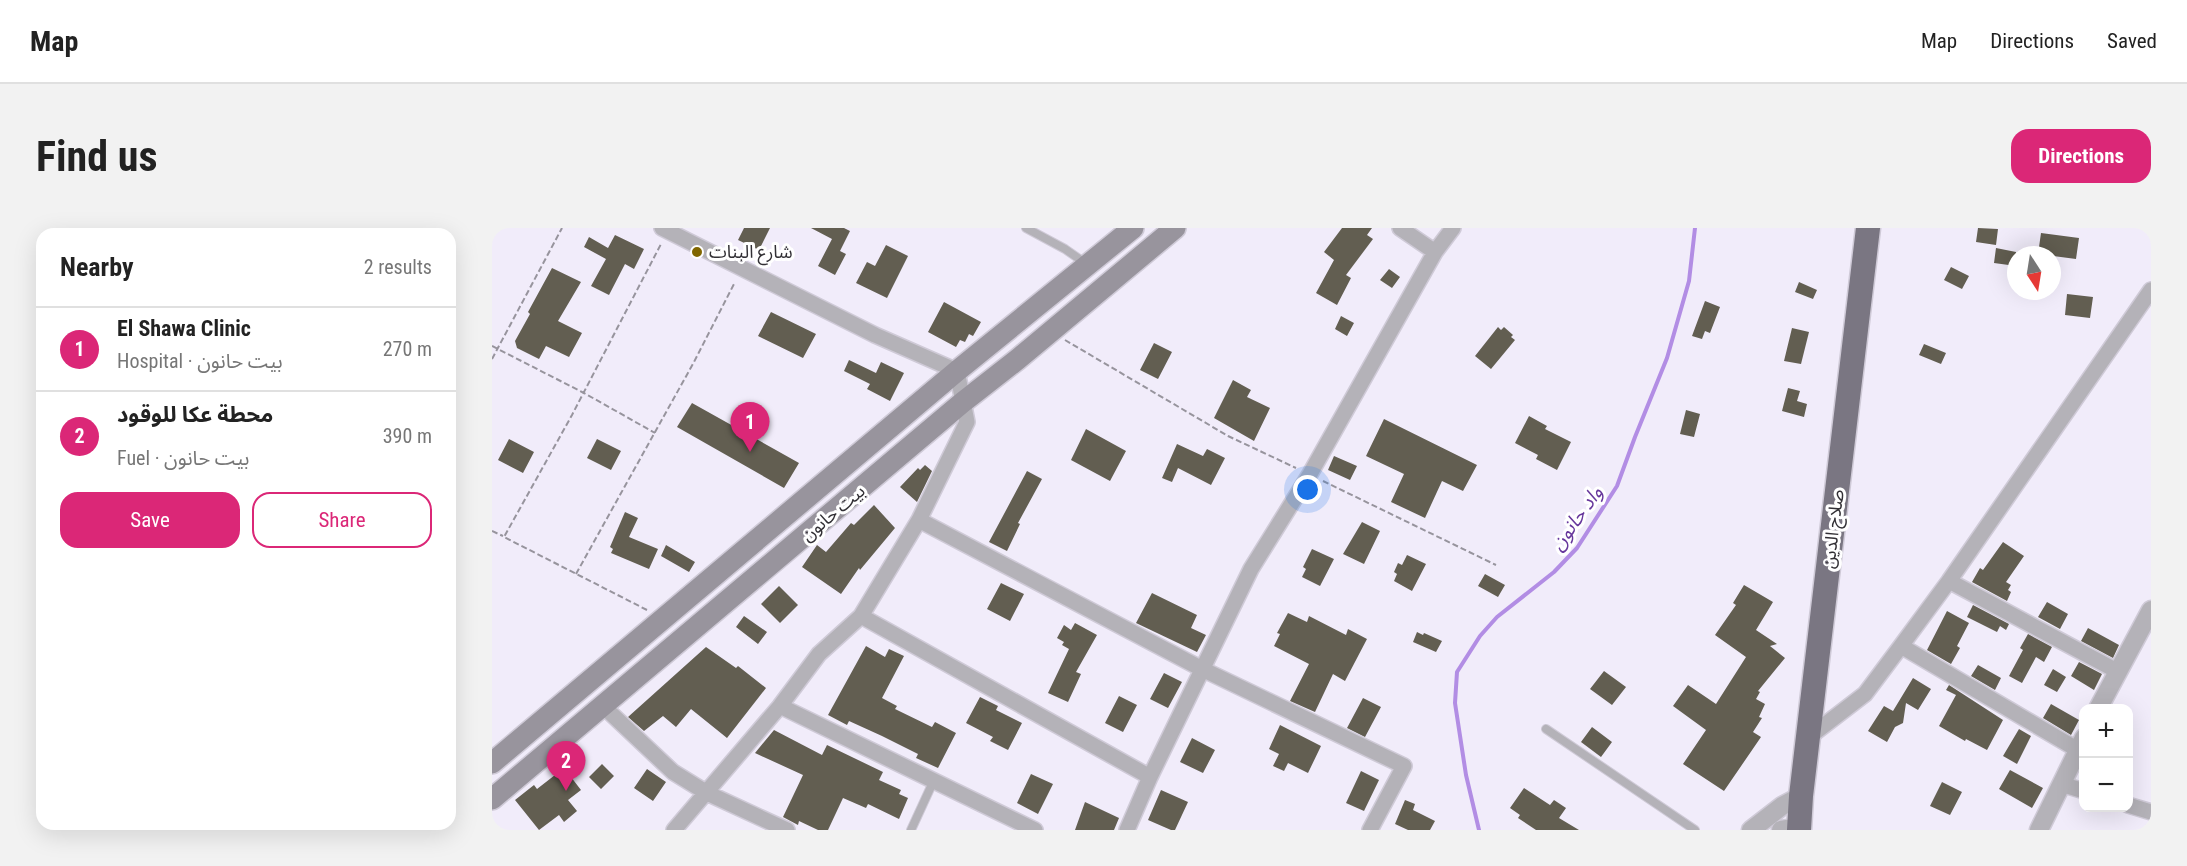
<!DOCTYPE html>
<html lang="en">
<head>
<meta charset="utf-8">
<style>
	:root { --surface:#fff; --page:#f2f2f2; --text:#222; --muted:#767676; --line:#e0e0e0; --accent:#db2777 }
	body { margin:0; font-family:"Roboto Condensed","Noto Sans Arabic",sans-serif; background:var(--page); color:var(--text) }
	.controls { position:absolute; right:18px; bottom:18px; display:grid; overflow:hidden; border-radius:12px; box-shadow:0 6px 24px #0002 }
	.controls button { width:54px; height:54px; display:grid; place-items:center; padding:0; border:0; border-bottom:2px solid var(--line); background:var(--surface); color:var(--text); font:30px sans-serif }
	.compass { position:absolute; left:1515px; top:18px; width:54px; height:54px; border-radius:50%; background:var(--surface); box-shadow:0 6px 24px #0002; rotate:168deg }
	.you { position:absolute; left:816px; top:262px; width:21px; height:21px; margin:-15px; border:4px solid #fff; border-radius:50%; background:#1a73e8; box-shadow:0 0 0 9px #1a73e833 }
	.badge { display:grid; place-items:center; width:39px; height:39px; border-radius:50%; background:var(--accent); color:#fff; font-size:20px; font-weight:700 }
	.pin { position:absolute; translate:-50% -50px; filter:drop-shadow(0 2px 3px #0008) }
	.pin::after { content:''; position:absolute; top:32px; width:21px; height:18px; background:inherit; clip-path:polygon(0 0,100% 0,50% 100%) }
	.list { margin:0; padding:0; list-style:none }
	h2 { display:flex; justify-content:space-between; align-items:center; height:78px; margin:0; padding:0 24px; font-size:26px }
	h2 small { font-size:20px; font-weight:400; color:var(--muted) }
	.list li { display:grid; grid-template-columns:39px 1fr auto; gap:18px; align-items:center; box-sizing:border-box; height:84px; padding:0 24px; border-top:2px solid var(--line) }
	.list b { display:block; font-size:22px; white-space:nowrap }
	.list p { margin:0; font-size:20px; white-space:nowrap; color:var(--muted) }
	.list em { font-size:20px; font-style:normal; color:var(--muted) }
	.actions { display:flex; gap:12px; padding:18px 24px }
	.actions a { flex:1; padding:14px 0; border:2px solid var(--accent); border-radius:18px; text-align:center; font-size:21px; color:var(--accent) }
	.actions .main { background:var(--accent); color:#fff }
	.map { position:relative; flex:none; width:1659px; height:602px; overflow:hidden; border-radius:18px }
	header { display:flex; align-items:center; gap:36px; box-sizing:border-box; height:84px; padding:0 30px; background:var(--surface); border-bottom:2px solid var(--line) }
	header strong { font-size:28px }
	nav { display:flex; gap:33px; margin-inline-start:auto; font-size:21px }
	.intro { display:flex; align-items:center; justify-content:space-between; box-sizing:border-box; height:144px; padding:0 36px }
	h1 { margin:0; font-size:42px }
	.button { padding:15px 27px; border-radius:18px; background:var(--accent); color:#fff; font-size:21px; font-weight:700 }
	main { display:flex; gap:36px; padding:0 36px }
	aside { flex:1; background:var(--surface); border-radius:18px; box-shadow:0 6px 24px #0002 }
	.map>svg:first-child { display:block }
</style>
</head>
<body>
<header>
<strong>Map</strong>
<nav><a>Map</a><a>Directions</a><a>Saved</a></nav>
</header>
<div class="intro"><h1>Find us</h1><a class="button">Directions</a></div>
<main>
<aside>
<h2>Nearby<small>2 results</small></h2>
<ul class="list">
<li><span class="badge">1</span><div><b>El Shawa Clinic</b><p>Hospital · بيت حانون</p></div><em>270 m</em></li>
<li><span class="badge">2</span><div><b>محطة عكا للوقود</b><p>Fuel · بيت حانون</p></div><em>390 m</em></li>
</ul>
<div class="actions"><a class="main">Save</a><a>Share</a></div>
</aside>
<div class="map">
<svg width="1659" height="602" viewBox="0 0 1659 602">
	<rect width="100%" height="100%" fill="#f1ecfa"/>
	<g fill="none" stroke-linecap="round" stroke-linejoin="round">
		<path stroke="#b28de4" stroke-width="4" d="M 987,602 L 974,547 L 963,475 L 965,444 L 988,408 L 1005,389 L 1062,344 L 1085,320 L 1125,258 L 1143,209 L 1175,130 L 1197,53 L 1203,0"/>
	</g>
	<path fill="#625e51" d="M 252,0 L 278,0 L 267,22 L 246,12 Z
		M 319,0 L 352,0 L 358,3 L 348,23 L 354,26 L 343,47 L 326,38 L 340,11 Z
		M 850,0 L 880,0 L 875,7 L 881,11 L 854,47 L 859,50 L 845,77 L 824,65 L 842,32 L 832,24 Z
		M 1486,0 L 1506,1 L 1504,17 L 1484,14 Z
		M 1549,5 L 1587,10 L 1584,31 L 1546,26 Z
		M 123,7 L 152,21 L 142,41 L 133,36 L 117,67 L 99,58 L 114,31 L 92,19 L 97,9 L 116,20 Z
		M 394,17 L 416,28 L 395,70 L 364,55 L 375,34 L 383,38 Z
		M 1504,20 L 1524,24 L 1524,38 L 1502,35 Z
		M 1459,39 L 1477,48 L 1470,61 L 1452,52 Z
		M 60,40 L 89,54 L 66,93 L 90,105 L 77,129 L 54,118 L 47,131 L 25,120 L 23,113 L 38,86 L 36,84 Z
		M 897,41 L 908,49 L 900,60 L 888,52 Z
		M 1307,54 L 1325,62 L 1321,71 L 1303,64 Z
		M 1575,66 L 1601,69 L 1598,90 L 1573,87 Z
		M 1213,73 L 1228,79 L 1218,105 L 1213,103 L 1210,111 L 1200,108 Z
		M 452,74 L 489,94 L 481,108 L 477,106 L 473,114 L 468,112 L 464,119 L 436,104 Z
		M 279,84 L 324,106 L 311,130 L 266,108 Z
		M 849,88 L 862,95 L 855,108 L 843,101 Z
		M 1006,99 L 1009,102 L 1012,99 L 1021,107 L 1019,109 L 1023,112 L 999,141 L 983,128 Z
		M 1300,100 L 1317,104 L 1309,136 L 1292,133 Z
		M 662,115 L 680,124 L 666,151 L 648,142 Z
		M 1432,116 L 1454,125 L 1449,136 L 1427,127 Z
		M 357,132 L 384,145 L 389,134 L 412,145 L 398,173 L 375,161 L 378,156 L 352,143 Z
		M 741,152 L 759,162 L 755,169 L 778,180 L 762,213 L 722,190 Z
		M 1296,160 L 1308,163 L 1305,173 L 1315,176 L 1312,189 L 1290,183 Z
		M 200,175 L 307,235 L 292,260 L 185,199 Z
		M 1194,182 L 1208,186 L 1202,209 L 1188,206 Z
		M 1037,188 L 1055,198 L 1053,201 L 1079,214 L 1065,242 L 1044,231 L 1046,227 L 1023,215 Z
		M 892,191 L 985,237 L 971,263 L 950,253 L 933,290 L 899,274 L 912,246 L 874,228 Z
		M 594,201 L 634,223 L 618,253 L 579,232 Z
		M 17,211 L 42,224 L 31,245 L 6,232 Z
		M 105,211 L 129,223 L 119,242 L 95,230 Z
		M 685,216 L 711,228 L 715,221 L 733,230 L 719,257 L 686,240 L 680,254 L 670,250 Z
		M 842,228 L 865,238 L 858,252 L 836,242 Z
		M 433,237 L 440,243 L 425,274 L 408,259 L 426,240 L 428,242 Z
		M 535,243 L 550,251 L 526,295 L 528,296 L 515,323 L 497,314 Z
		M 382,277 L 403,300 L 368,342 L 367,340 L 349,366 L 310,339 L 325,317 L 334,324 L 359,295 L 362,297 Z
		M 133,284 L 146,290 L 137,309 L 166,321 L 157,341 L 119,325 L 121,321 L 118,319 Z
		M 870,294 L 888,303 L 872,336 L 851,326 Z
		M 1511,314 L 1532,328 L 1514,354 L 1519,357 L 1516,362 L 1519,364 L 1515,373 L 1480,354 L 1488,340 L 1491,342 Z
		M 174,317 L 203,334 L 197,344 L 169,328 Z
		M 820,321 L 842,331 L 828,358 L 810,349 L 814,341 L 811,339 Z
		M 915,327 L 934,336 L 920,363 L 902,353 L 905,346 L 902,344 L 906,335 L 910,337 Z
		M 993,346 L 1013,357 L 1006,369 L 986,358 Z
		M 509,355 L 532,366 L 518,393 L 495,381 Z
		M 1252,357 L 1281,374 L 1264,402 L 1285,416 L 1278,418 L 1293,430 L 1266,463 L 1268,464 L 1264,471 L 1273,476 L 1267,489 L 1270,490 L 1261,504 L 1269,509 L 1232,563 L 1191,536 L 1214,502 L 1181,478 L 1196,457 L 1224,476 L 1254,429 L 1223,407 L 1244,377 L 1241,375 Z
		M 287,358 L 306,377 L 288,395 L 269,376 Z
		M 660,365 L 705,387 L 699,400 L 714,407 L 705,424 L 644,395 Z
		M 1555,374 L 1576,386 L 1568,401 L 1546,389 Z
		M 1481,377 L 1517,396 L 1514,402 L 1508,398 L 1505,404 L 1475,389 Z
		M 1455,383 L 1477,395 L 1465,418 L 1468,420 L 1459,436 L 1435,422 Z
		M 796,385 L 815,394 L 817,388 L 854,407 L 856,401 L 875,411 L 853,453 L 841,446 L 823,484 L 798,473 L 817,436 L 782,418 L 788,406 L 785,405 Z
		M 252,388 L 275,404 L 266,416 L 244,399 Z
		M 583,395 L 605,407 L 584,444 L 589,446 L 576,474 L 556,465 L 577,421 L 570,417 L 572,414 L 565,410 L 572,397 L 579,402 Z
		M 1596,400 L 1627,417 L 1621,430 L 1589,413 Z
		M 925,404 L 931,407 L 932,405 L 950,413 L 944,424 L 921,414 Z
		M 1536,406 L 1560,419 L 1552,434 L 1544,429 L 1530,455 L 1517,448 L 1531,422 L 1528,420 Z
		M 374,418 L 393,429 L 397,421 L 412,428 L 390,470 L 405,478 L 403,481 L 440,499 L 443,494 L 464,505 L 446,540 L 424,530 L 426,526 L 390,508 L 357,493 L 355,497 L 336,487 Z
		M 214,419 L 244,440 L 246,438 L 274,460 L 235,510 L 199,481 L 184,499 L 171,488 L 152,503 L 136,489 Z
		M 1587,434 L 1610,446 L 1602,462 L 1579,448 Z
		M 1486,437 L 1509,450 L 1503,462 L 1479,448 Z
		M 1561,441 L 1574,449 L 1565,464 L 1552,457 Z
		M 1112,443 L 1134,459 L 1120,477 L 1098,461 Z
		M 672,445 L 690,454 L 676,480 L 658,471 Z
		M 1421,450 L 1439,461 L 1426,482 L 1414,475 L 1411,495 L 1403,499 L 1395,514 L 1376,503 L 1392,478 L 1401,483 Z
		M 1457,457 L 1511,492 L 1495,522 L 1474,511 L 1473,513 L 1447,498 L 1464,467 L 1454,462 Z
		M 627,468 L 645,477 L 631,504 L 613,495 Z
		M 488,469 L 506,478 L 504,482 L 530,495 L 516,522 L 498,513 L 501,509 L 474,495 Z
		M 871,470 L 889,479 L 873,509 L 855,500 Z
		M 1559,476 L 1587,492 L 1579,507 L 1551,490 Z
		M 788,497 L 829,518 L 816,545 L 796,535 L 792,543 L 781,538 L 787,526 L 777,521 Z
		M 1100,499 L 1120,514 L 1109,529 L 1089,514 Z
		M 1527,501 L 1539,508 L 1525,536 L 1511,528 Z
		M 282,502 L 330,527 L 335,517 L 391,544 L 387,552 L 409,562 L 407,566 L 416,570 L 407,591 L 376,576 L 374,580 L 351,570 L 336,602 L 326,602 L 307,593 L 306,597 L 291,589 L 311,547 L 263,525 Z
		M 700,510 L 723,522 L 711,545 L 688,534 Z
		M 110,536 L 122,548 L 109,561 L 97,549 Z
		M 72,540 L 89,562 L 76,572 L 85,583 L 72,594 L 67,587 L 47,602 L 23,572 L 42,557 L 45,561 Z
		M 155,541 L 174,554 L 161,573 L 142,560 Z
		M 1518,542 L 1551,560 L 1540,580 L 1507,561 Z
		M 869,543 L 887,552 L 872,583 L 854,575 Z
		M 539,546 L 561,556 L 546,586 L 525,575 Z
		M 1450,554 L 1470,564 L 1458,587 L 1438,578 Z
		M 1032,560 L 1058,577 L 1062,572 L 1074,580 L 1067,590 L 1087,602 L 1044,602 L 1026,590 L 1028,587 L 1018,580 Z
		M 669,562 L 696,574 L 683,602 L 679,602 L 656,592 Z
		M 913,572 L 923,576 L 921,582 L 943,593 L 938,602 L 916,602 L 903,596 Z
		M 593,574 L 627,590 L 622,602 L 583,602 Z"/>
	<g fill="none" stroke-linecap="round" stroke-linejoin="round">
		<defs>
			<path id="service" d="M 534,0 L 573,21 L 593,35
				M 1054,501 L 1203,602
				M 419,602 L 442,552"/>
			<path id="minor" d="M 170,0 L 383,107 L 465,143 L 475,194 L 427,292 L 369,388 L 327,426 L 288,478 L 182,602
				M 908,0 L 943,24 L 961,0
				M 427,292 L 710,441 L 912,538 L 878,602
				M 1457,353 L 1625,443
				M 369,388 L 658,549
				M 1409,418 L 1586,522
				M 111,478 L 181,544 L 215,565 L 295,602
				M 288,478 L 543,602
				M 1317,509 L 1373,466 L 1409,418 L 1457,353 L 1659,62
				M 1569,556 L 1592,563
				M 1636,577 L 1659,584
				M 635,602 L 658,549 L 759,341 L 818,246 L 943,24"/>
			<path id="tertiary" d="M 1606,481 L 1659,382
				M 1259,602 L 1290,578 L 1309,568
				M 1289,602 L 1307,599
				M 1547,602 L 1592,510"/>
			<path id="secondary" d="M 0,535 L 465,143 L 641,0
				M 0,571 L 471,174 L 526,131 L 683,0"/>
			<path id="trunk" d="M 1307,602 L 1309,568 L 1376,0"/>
		</defs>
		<use href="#service" stroke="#cfcad7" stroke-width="10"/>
		<use href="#minor" stroke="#cfcad7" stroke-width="18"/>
		<use href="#tertiary" stroke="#cfcad7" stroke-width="21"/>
		<use href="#secondary" stroke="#cfcad7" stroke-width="24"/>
		<use href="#trunk" stroke="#cfcad7" stroke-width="27"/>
		<path stroke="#97949d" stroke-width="2" stroke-dasharray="6 3" stroke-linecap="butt" d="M 573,112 L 736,208 L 804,240
			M 0,118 L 92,165 L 163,205
			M 0,131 L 70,0
			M 831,253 L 1004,337
			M 0,303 L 11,308
			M 84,346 L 202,134 L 243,54
			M 155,382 L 12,309 L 80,187 L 169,16"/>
		<use href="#service" stroke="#b4b2b8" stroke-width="8"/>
		<use href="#minor" stroke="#b4b2b8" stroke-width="15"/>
		<use href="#tertiary" stroke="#b4b2b8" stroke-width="18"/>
		<use href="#secondary" stroke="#98949d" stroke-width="21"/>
		<use href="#trunk" stroke="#7a7682" stroke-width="24"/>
	</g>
	<circle fill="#816700" stroke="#fff" stroke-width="2" cx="205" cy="24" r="6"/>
	<g text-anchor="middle" stroke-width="6" stroke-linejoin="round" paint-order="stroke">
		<g font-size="18" fill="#323035" stroke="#fff" text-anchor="start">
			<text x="217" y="30">شارع البنات</text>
		</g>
		<g font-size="18" fill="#323035" stroke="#fff">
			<text transform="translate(341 285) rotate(-40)" y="6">بيت حانون</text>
			<text transform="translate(1341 301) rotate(-83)" y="6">صلاح الدين</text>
		</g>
		<g font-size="20" font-style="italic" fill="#67379c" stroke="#fff">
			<text transform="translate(1084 290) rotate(-54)" y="7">واد حانون</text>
		</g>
	</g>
</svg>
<div class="controls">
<button>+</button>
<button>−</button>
</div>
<svg class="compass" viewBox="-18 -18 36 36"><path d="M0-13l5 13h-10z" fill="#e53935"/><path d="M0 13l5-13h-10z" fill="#767676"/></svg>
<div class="you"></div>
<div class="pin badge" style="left:258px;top:224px">1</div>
<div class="pin badge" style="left:74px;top:563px">2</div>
</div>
</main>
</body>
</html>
